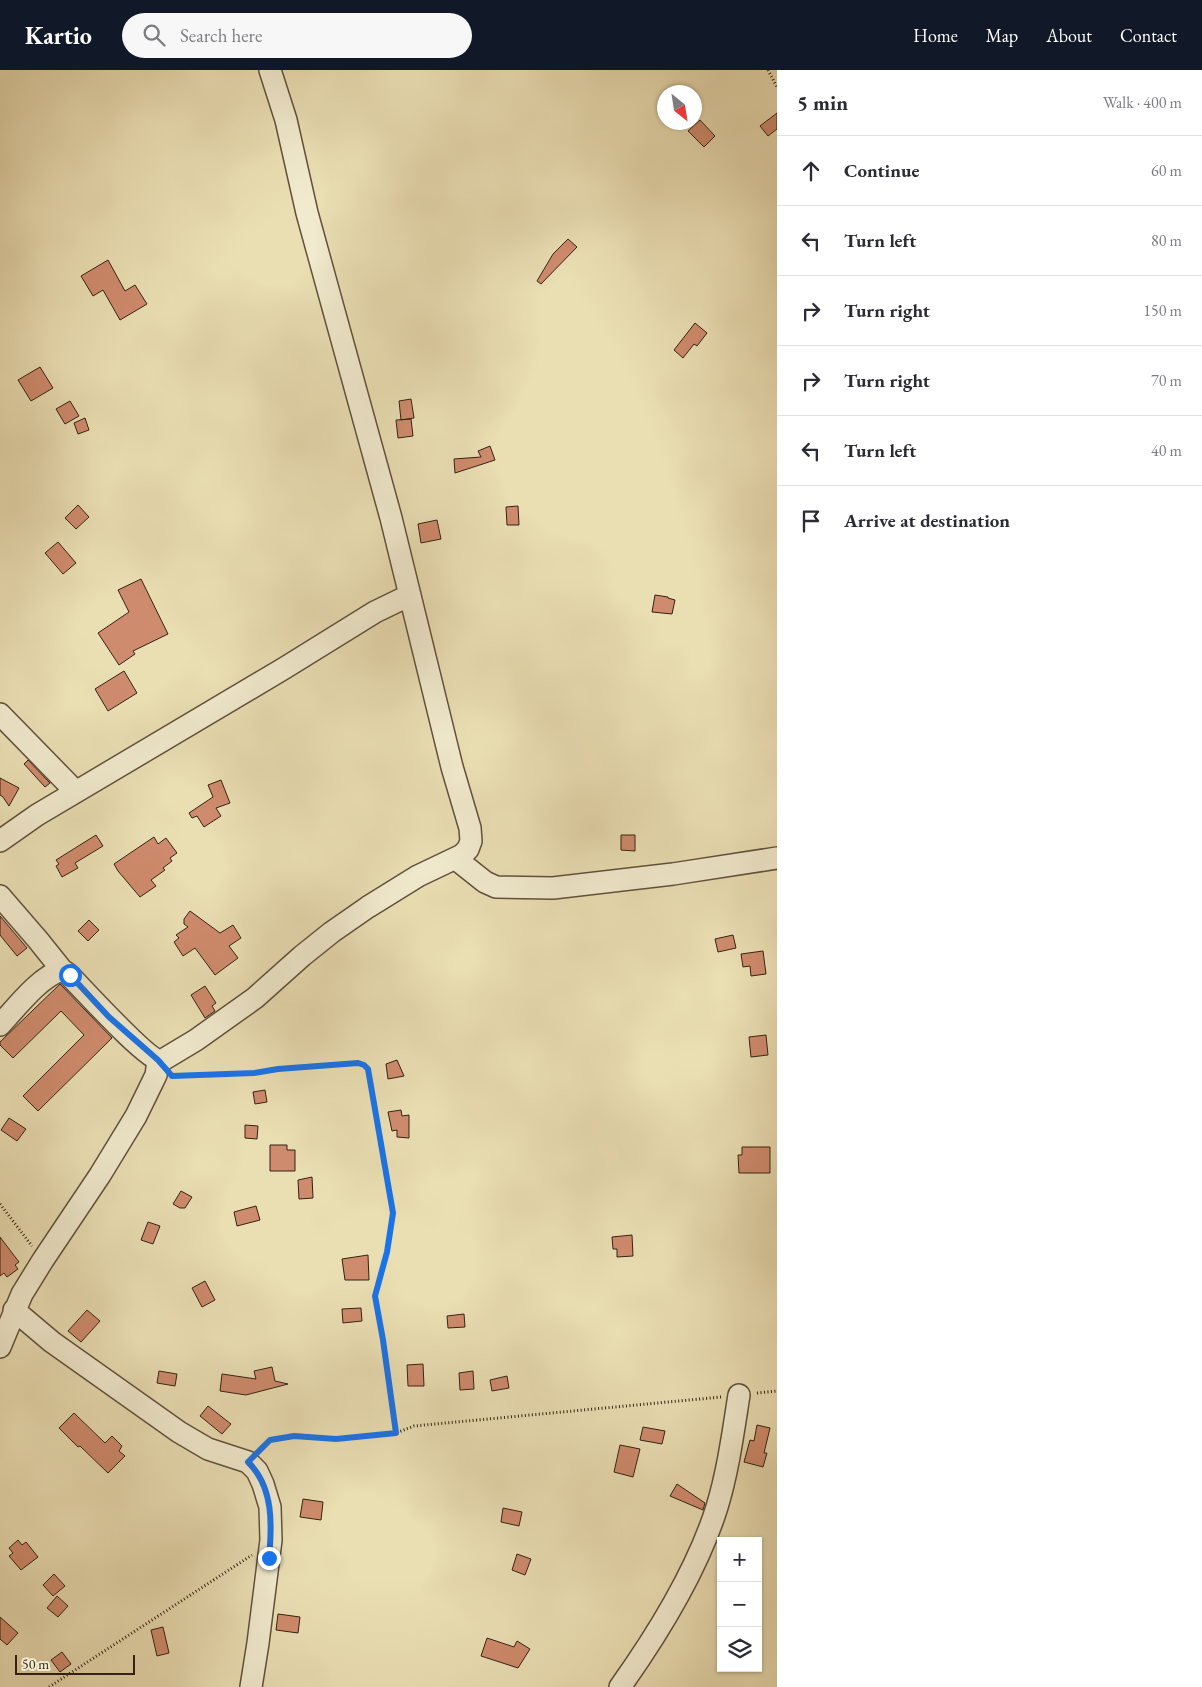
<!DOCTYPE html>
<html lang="en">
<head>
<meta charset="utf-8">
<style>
	:root { --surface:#fff; --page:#f7f7f7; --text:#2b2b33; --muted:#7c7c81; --line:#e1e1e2; --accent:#111827 }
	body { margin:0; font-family:"EB Garamond",serif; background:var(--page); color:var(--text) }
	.controls { position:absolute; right:15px; bottom:15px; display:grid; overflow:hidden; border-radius:0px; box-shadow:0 1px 4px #0004 }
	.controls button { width:45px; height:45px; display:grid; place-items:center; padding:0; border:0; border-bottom:1px solid var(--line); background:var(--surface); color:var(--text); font:25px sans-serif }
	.compass { position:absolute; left:657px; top:15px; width:45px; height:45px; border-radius:50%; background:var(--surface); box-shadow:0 1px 4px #0004; rotate:150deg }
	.scale { position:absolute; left:15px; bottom:12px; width:120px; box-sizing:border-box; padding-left:5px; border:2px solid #332215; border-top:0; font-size:14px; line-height:18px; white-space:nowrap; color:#332215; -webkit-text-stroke:4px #f1eace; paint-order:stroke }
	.stop { position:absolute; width:15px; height:15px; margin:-11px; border:4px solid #1a73e8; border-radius:50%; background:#fff }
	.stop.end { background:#1a73e8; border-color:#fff; box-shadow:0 1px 5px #0008 }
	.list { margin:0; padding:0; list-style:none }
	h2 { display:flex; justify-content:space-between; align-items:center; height:65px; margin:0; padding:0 20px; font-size:21px }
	h2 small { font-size:16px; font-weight:400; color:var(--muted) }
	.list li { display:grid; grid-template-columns:32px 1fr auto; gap:15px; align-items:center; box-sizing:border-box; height:70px; padding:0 20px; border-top:1px solid var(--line) }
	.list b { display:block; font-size:19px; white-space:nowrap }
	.list em { font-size:16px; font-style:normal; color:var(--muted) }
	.icon { flex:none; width:28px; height:28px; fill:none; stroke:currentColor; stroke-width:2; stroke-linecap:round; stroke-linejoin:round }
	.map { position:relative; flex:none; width:777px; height:1617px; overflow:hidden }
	header { display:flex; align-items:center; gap:30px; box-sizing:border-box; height:70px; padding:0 25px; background:var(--accent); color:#fff }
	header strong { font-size:24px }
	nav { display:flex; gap:28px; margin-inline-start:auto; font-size:18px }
	.search { width:350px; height:45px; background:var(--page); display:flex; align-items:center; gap:12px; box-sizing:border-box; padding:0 18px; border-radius:28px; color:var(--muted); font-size:19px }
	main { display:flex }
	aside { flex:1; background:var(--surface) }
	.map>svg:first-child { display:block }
</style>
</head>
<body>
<header>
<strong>Kartio</strong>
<div class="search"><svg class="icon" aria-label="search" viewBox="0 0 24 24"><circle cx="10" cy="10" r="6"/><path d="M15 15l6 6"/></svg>Search here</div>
<nav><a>Home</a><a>Map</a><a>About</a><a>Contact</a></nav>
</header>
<main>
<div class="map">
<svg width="777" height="1617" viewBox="0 0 777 1617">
	<rect width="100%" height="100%" fill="#eadeb3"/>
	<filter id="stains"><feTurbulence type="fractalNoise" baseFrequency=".004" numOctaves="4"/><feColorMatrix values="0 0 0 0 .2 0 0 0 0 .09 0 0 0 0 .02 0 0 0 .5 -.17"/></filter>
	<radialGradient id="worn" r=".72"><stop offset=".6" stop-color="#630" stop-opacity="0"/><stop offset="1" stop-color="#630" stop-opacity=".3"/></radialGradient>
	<path fill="#cf8b6d" stroke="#332215" d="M 777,43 L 777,59 L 768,66 L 760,56 Z
		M 700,50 L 715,66 L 704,77 L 688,61 Z
		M 568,169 L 577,177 L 541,214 L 537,211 L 553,184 Z
		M 108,190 L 125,221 L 135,215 L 147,234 L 120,250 L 103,220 L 93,226 L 81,206 Z
		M 695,253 L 707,263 L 697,276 L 694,274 L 683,288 L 674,280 Z
		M 40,297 L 53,318 L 31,331 L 18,310 Z
		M 411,329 L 414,348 L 401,350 L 399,331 Z
		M 70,331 L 79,346 L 65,354 L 56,339 Z
		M 85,348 L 89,360 L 78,364 L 74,353 Z
		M 411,349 L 413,366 L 398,368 L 396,350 Z
		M 490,376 L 495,390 L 455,403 L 454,389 L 481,387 L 478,381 Z
		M 78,435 L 89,447 L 76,459 L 65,448 Z
		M 518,436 L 519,455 L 507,455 L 506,437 Z
		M 437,450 L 441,469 L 421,473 L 418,454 Z
		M 58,472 L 76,493 L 63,504 L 45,483 Z
		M 141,509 L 168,564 L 133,581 L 135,584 L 119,595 L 98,563 L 129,542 L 118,520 Z
		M 655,525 L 668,527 L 668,528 L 675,530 L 672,544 L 652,542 Z
		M 124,601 L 137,623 L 108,641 L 95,619 Z
		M 28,690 L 50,713 L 45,717 L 24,694 Z
		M 0,708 L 19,718 L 9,736 L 3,727 L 0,725 Z
		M 221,710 L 230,733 L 216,738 L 221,746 L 204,757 L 197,746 L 192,748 L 189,743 L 213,727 L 208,715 Z
		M 96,765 L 103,776 L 75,793 L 78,798 L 62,807 L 56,796 L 59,794 L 56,790 Z
		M 621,765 L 635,765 L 635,781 L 621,780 Z
		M 154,767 L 158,774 L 166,768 L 177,783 L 170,788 L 172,791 L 163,798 L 165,800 L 151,810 L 156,816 L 140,827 L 118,801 L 114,794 Z
		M 190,841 L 220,863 L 233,855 L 241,868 L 229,876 L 238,888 L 215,905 L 195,878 L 183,886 L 174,872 L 179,868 L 176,865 L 188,857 L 184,854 L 184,849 Z
		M 0,846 L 27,878 L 17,886 L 0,865 Z
		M 89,850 L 99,860 L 88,871 L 78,861 Z
		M 733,865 L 736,878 L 718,882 L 715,869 Z
		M 763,881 L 766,904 L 751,906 L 750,896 L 743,897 L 741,884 Z
		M 60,914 L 112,968 L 38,1041 L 23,1026 L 84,965 L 61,941 L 13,988 L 0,975 L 0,972 Z
		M 205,916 L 216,933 L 212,936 L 215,941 L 205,948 L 191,925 Z
		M 766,965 L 768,985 L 751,987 L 749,967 Z
		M 397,990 L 404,1006 L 388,1009 L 386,994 Z
		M 265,1020 L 267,1032 L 255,1034 L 253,1022 Z
		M 401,1040 L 402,1046 L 409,1045 L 409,1068 L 397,1067 L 397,1060 L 392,1061 L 388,1042 Z
		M 9,1048 L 26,1059 L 17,1071 L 1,1060 Z
		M 245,1055 L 258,1056 L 257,1069 L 245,1068 Z
		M 270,1075 L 287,1075 L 287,1080 L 295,1080 L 295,1101 L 270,1101 Z
		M 742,1077 L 770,1077 L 770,1103 L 739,1103 L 738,1085 L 742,1085 Z
		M 312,1107 L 313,1128 L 299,1129 L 298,1110 Z
		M 181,1121 L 192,1127 L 185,1138 L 180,1138 L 173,1134 Z
		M 256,1136 L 260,1150 L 237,1156 L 234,1142 Z
		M 148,1152 L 160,1156 L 153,1174 L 141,1170 Z
		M 632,1165 L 633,1186 L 617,1187 L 617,1179 L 613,1179 L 612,1167 Z
		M 0,1167 L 19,1192 L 15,1195 L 18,1199 L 7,1207 L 4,1203 L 0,1206 Z
		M 368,1185 L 369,1210 L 345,1210 L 342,1189 Z
		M 205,1211 L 215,1230 L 202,1237 L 192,1218 Z
		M 361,1238 L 362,1251 L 343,1253 L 342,1239 Z
		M 87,1240 L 100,1251 L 81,1272 L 68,1261 Z
		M 464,1244 L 465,1257 L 448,1258 L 447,1246 Z
		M 423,1294 L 424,1316 L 408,1316 L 407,1295 Z
		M 272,1297 L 275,1311 L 288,1314 L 246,1325 L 220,1321 L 222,1304 L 256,1309 L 254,1301 Z
		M 159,1301 L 177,1304 L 175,1316 L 157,1313 Z
		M 473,1301 L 474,1319 L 460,1320 L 459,1303 Z
		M 507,1306 L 509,1318 L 492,1321 L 490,1310 Z
		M 208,1336 L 231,1354 L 222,1364 L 200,1346 Z
		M 74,1343 L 105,1373 L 112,1366 L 122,1376 L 119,1381 L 125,1386 L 108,1403 L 80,1376 L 78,1377 L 59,1358 Z
		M 757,1355 L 770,1358 L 764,1383 L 767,1383 L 763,1397 L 744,1392 L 750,1370 L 754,1371 Z
		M 643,1357 L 665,1361 L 662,1374 L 640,1370 Z
		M 620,1375 L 640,1379 L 633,1407 L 614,1402 Z
		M 677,1414 L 705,1433 L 703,1440 L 670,1426 Z
		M 303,1429 L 323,1432 L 321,1450 L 300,1447 Z
		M 503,1438 L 522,1442 L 519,1456 L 501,1452 Z
		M 18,1470 L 22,1475 L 26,1472 L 38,1487 L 21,1500 L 9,1486 L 13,1483 L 9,1478 Z
		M 517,1484 L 531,1489 L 525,1505 L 512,1500 Z
		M 54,1504 L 65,1516 L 53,1526 L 43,1515 Z
		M 57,1526 L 68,1536 L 58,1547 L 47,1538 Z
		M 278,1544 L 300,1547 L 298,1563 L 276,1560 Z
		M 0,1547 L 18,1563 L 7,1575 L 0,1569 Z
		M 163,1557 L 169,1583 L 157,1586 L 151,1560 Z
		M 487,1568 L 514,1577 L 517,1571 L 530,1579 L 518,1598 L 481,1586 Z
		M 62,1582 L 71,1594 L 60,1602 L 51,1590 Z"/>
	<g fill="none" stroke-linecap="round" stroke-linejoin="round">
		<defs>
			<path id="minor" d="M 0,644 L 76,722
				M 0,771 L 37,745 L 283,599 L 375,542 L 410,525
				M 456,789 L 485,812 L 496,817 L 553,818 L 673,804 L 777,788
				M 0,826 L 38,870 L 62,900 L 68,904 C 83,919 146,989 161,991 L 196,970 L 255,928 L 302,886 L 332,862 L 368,837 L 418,806 L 462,785 L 468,779 L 471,771 L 470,758 L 452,697 L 391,448 L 307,143 L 286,50 L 270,0
				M 0,955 C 16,938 39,907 62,900
				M 14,1240 L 52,1272 L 179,1362 L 208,1379 L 248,1392 L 257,1401 L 263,1414 L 270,1437 L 271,1470 L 258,1573 L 251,1617
				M 0,1277 L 22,1224 L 43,1190 L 100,1105 L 136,1046 L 156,1005 L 158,991
				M 620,1617 C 657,1565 698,1498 717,1437 C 728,1401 733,1363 739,1325"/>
		</defs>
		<use href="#minor" stroke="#61513c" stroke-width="24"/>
		<path stroke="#332215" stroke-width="3" stroke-dasharray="1 2.5" stroke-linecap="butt" d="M 768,0 L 777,17
			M 174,1006 C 236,1005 297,998 358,993 L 364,995 L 368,999 L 393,1143 L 387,1182 L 375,1226 L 383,1270 L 396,1363
			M 0,1134 L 32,1176
			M 757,1323 L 777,1321
			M 259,1381 L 270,1370 L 294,1366 L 336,1369 L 396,1363 L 414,1356 L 721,1327
			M 49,1617 L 252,1485"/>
		<use href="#minor" stroke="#f1eace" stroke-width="21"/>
	</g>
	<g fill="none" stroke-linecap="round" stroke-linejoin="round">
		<path stroke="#1a73e8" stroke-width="6" d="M 70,905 L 109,947 L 158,990 L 172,1006 L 254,1003 L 278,999 L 358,993 L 364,995 L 368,999 L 393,1143 L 387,1182 L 375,1226 L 383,1270 L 396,1363 L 336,1369 L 294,1366 L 270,1370 L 248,1392 C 274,1417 272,1456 269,1488"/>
	</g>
	<rect width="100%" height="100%" filter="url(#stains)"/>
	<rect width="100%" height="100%" fill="url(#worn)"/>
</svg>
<div class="controls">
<button>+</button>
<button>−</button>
<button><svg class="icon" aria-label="layers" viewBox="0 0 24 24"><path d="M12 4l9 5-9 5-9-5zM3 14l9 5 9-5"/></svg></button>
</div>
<svg class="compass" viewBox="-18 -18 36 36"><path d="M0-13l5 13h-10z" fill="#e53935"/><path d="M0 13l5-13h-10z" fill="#7c7c81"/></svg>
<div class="scale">50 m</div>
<div class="stop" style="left:70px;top:905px"></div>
<div class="stop end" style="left:269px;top:1488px"></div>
</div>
<aside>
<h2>5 min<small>Walk · 400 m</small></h2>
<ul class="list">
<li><svg class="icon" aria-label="ahead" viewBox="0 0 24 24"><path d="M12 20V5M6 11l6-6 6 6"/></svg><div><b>Continue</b></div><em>60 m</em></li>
<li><svg class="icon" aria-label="left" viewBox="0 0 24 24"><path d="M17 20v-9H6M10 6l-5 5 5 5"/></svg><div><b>Turn left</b></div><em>80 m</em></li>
<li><svg class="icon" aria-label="right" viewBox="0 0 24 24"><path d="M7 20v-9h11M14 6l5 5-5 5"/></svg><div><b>Turn right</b></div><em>150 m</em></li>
<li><svg class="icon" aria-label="right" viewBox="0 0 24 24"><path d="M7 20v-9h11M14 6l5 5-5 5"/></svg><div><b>Turn right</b></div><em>70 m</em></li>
<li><svg class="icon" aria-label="left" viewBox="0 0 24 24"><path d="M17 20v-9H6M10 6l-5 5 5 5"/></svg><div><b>Turn left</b></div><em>40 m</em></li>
<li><svg class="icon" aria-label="arrive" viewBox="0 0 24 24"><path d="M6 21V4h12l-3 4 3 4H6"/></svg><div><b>Arrive at destination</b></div></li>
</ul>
</aside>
</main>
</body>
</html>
